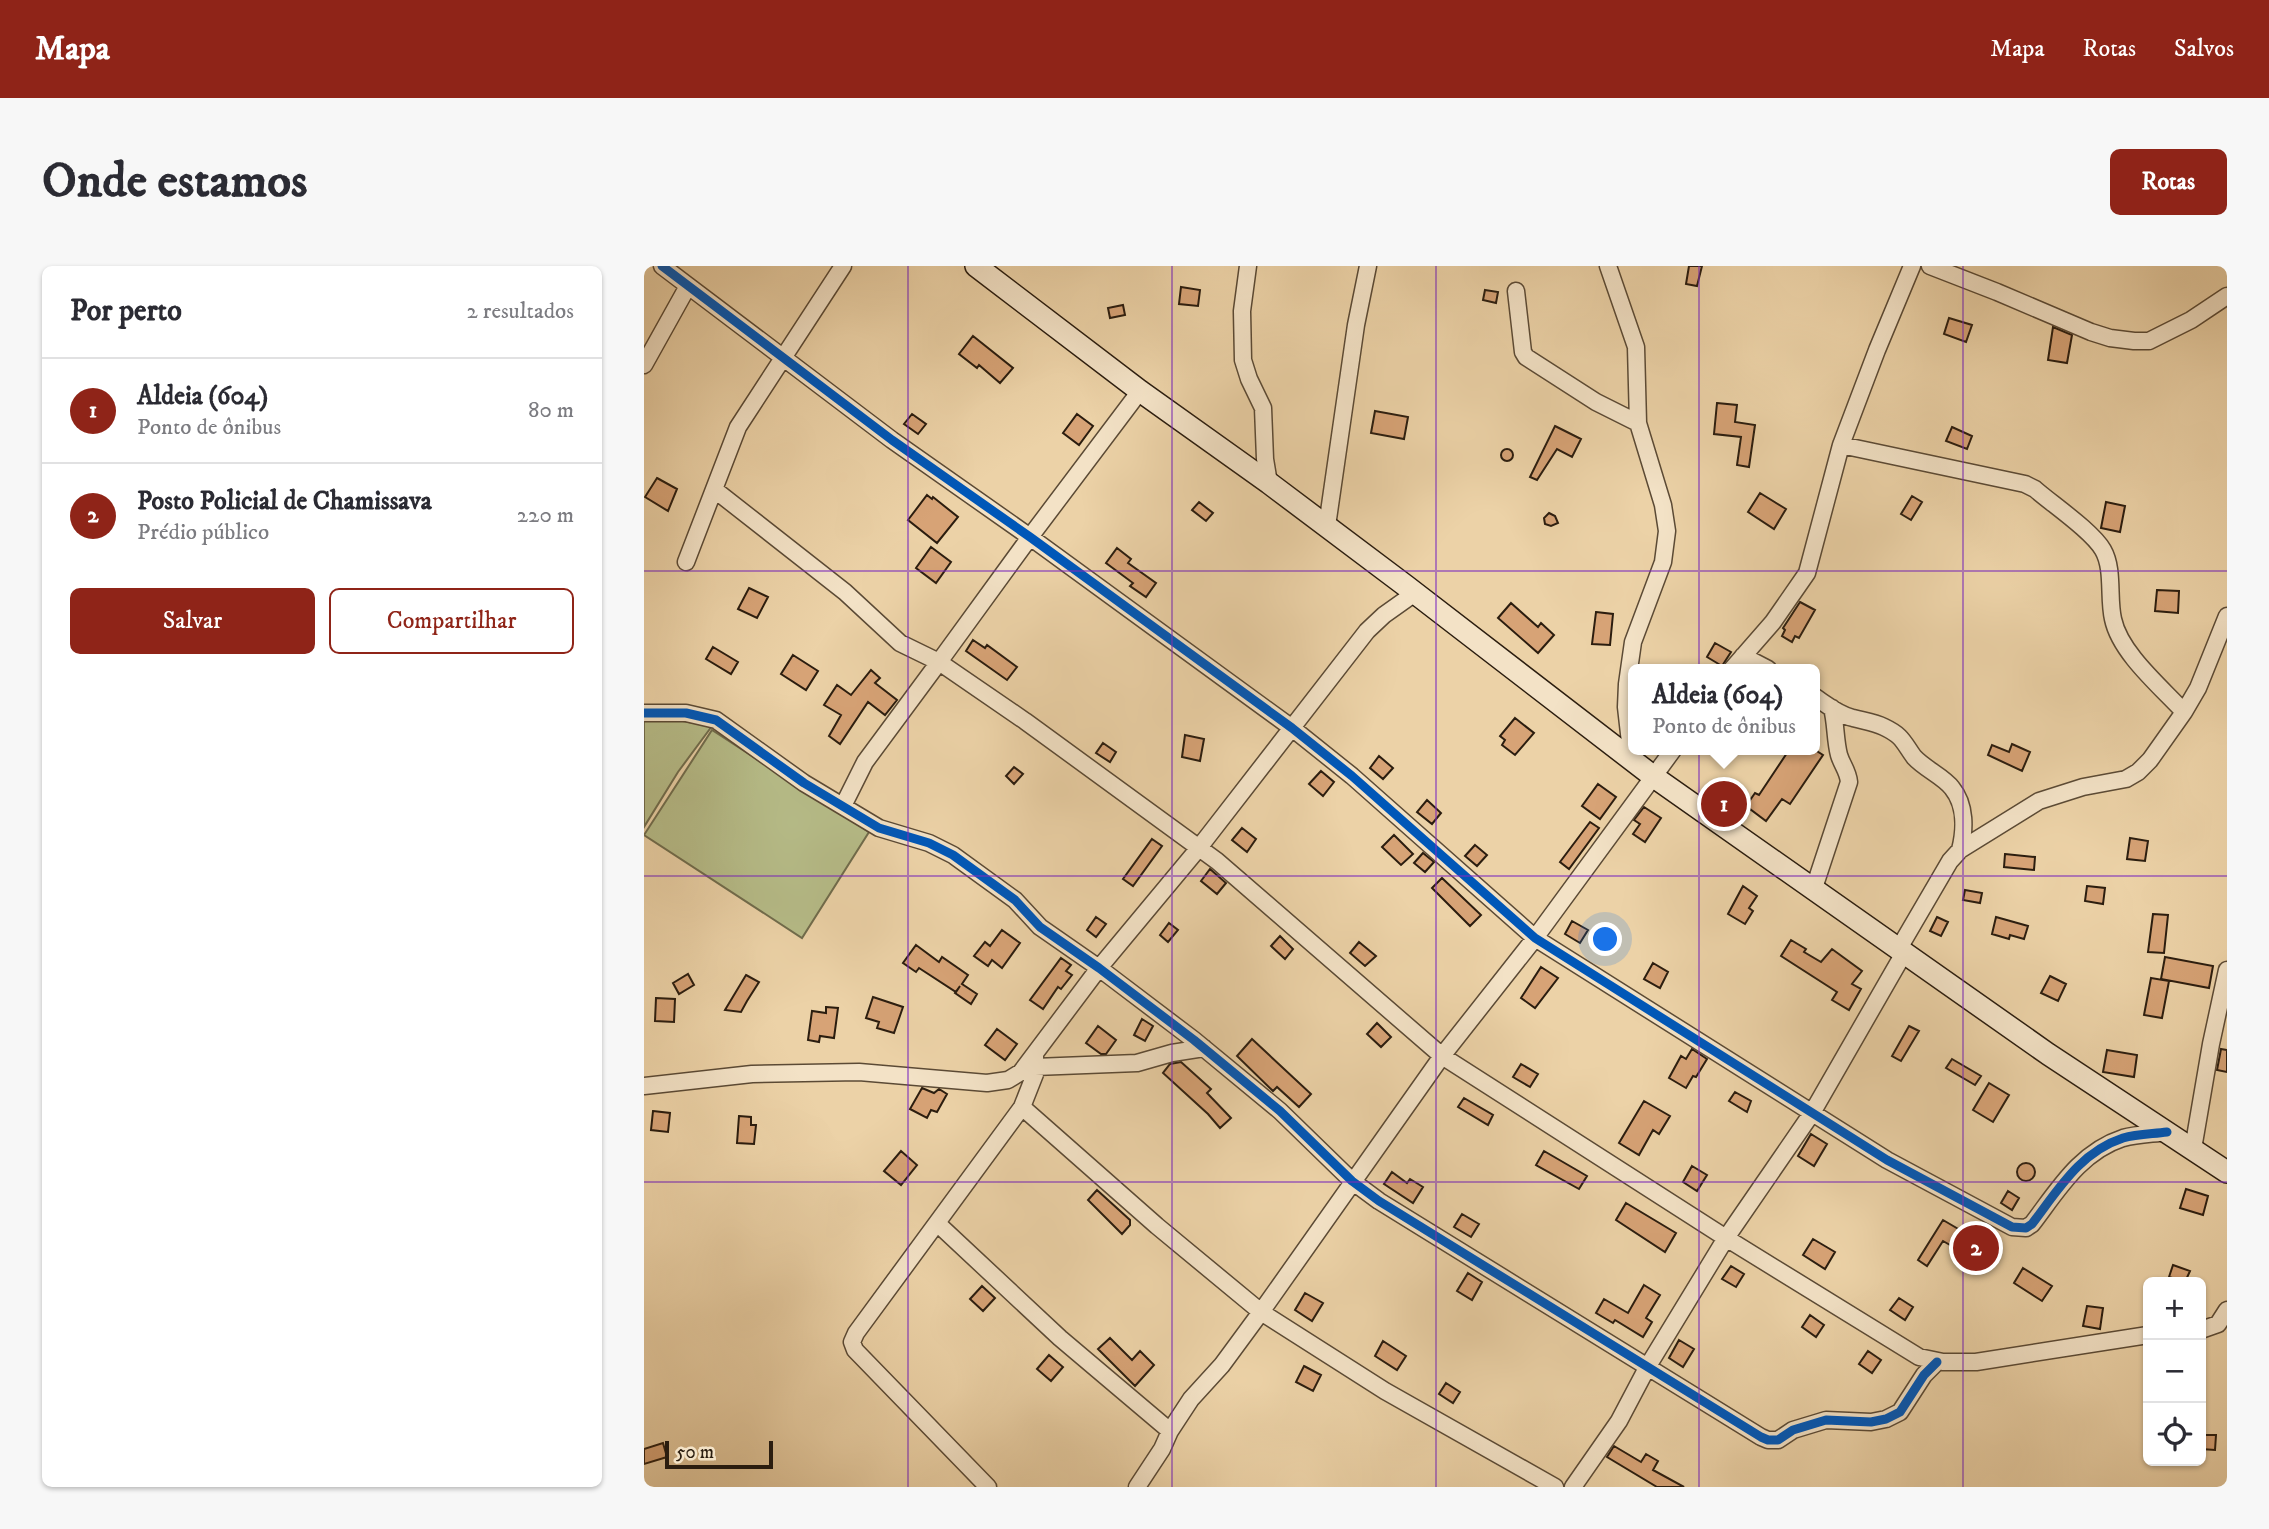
<!DOCTYPE html>
<html lang="pt">
<head>
<meta charset="utf-8">
<style>
	:root { --surface:#fff; --page:#f7f7f7; --text:#2b2b33; --muted:#7c7c81; --line:#e1e1e2; --accent:#8f2418 }
	body { margin:0; font-family:"IM FELL DW Pica",serif; background:var(--page); color:var(--text) }
	.controls { position:absolute; right:21px; bottom:21px; display:grid; overflow:hidden; border-radius:10px; box-shadow:0 2px 5px #0004 }
	.controls button { width:63px; height:63px; display:grid; place-items:center; padding:0; border:0; border-bottom:2px solid var(--line); background:var(--surface); color:var(--text); font:35px sans-serif }
	.scale { position:absolute; left:21px; bottom:18px; width:108px; box-sizing:border-box; padding-left:7px; border:4px solid #2b1d0f; border-top:0; font-size:19px; line-height:24px; white-space:nowrap; color:#2b1d0f; -webkit-text-stroke:5px #f3e2c6; paint-order:stroke }
	.you { position:absolute; left:962px; top:674px; width:24px; height:24px; margin:-18px; border:5px solid #fff; border-radius:50%; background:#1a73e8; box-shadow:0 0 0 10px #1a73e833 }
	.badge { display:grid; place-items:center; width:46px; height:46px; border-radius:50%; background:var(--accent); color:#fff; font-size:23px; font-weight:700 }
	.pin { position:absolute; translate:-50% -50%; border:4px solid #fff; box-shadow:0 2px 7px #0006 }
	.popup { position:absolute; left:984px; top:398px; width:192px; height:91px; box-sizing:border-box; display:grid; place-content:center; border-radius:10px; background:var(--surface); filter:drop-shadow(0 2px 5px #0005); font-size:23px; white-space:nowrap; color:var(--muted) }
	.popup b { font-size:26px; color:var(--text) }
	.popup::after { content:''; position:absolute; left:50%; top:100%; margin-left:-14px; border:14px solid transparent; border-top-color:var(--surface) }
	.list { margin:0; padding:0; list-style:none }
	h2 { display:flex; justify-content:space-between; align-items:center; height:91px; margin:0; padding:0 28px; font-size:30px }
	h2 small { font-size:23px; font-weight:400; color:var(--muted) }
	.list li { display:grid; grid-template-columns:46px 1fr auto; gap:21px; align-items:center; box-sizing:border-box; height:105px; padding:0 28px; border-top:2px solid var(--line) }
	.list b { display:block; font-size:26px; white-space:nowrap }
	.list p { margin:0; font-size:23px; white-space:nowrap; color:var(--muted) }
	.list em { font-size:23px; font-style:normal; color:var(--muted) }
	.actions { display:flex; gap:14px; padding:21px 28px }
	.actions a { flex:1; padding:16px 0; border:2px solid var(--accent); border-radius:10px; text-align:center; font-size:24px; color:var(--accent) }
	.actions .main { background:var(--accent); color:#fff }
	.icon { flex:none; width:38px; height:38px; fill:none; stroke:currentColor; stroke-width:2; stroke-linecap:round; stroke-linejoin:round }
	.map { position:relative; flex:none; width:1583px; height:1221px; overflow:hidden; border-radius:10px }
	header { display:flex; align-items:center; gap:42px; box-sizing:border-box; height:98px; padding:0 35px; background:var(--accent); color:#fff }
	header strong { font-size:33px }
	nav { display:flex; gap:38px; margin-inline-start:auto; font-size:24px }
	.intro { display:flex; align-items:center; justify-content:space-between; box-sizing:border-box; height:168px; padding:0 42px }
	h1 { margin:0; font-size:49px }
	.button { padding:18px 32px; border-radius:10px; background:var(--accent); color:#fff; font-size:24px; font-weight:700 }
	main { display:flex; gap:42px; padding:0 42px }
	aside { flex:1; background:var(--surface); border-radius:10px; box-shadow:0 2px 5px #0004 }
	.map>svg:first-child { display:block }
</style>
</head>
<body>
<header>
<strong>Mapa</strong>
<nav><a>Mapa</a><a>Rotas</a><a>Salvos</a></nav>
</header>
<div class="intro"><h1>Onde estamos</h1><a class="button">Rotas</a></div>
<main>
<aside>
<h2>Por perto<small>2 resultados</small></h2>
<ul class="list">
<li><span class="badge">1</span><div><b>Aldeia (604)</b><p>Ponto de ônibus</p></div><em>80 m</em></li>
<li><span class="badge">2</span><div><b>Posto Policial de Chamissava</b><p>Prédio público</p></div><em>220 m</em></li>
</ul>
<div class="actions"><a class="main">Salvar</a><a>Compartilhar</a></div>
</aside>
<div class="map">
<svg width="1583" height="1221" viewBox="0 0 1583 1221">
	<rect width="100%" height="100%" fill="#ecd2a7"/>
	<filter id="stains"><feTurbulence type="fractalNoise" baseFrequency=".00286" numOctaves="4"/><feColorMatrix values="0 0 0 0 .2 0 0 0 0 .09 0 0 0 0 .02 0 0 0 .5 -.17"/></filter>
	<radialGradient id="worn" r=".72"><stop offset=".6" stop-color="#630" stop-opacity="0"/><stop offset="1" stop-color="#630" stop-opacity=".3"/></radialGradient>
	<path fill="#b6bc88" stroke="#706c4c" stroke-width="2" d="M 21,452 L 68,460 L 34,506 L 0,561 L 0,453 Z
		M 68,464 L 225,566 L 158,672 L 0,569 Z"/>
	<path fill="#d7a376" stroke="#2b1d0f" stroke-width="2" d="M 1045,0 L 1058,0 L 1053,20 L 1042,18 Z
		M 537,21 L 556,24 L 554,40 L 535,38 Z
		M 841,24 L 854,26 L 852,37 L 839,34 Z
		M 479,39 L 481,49 L 466,52 L 464,42 Z
		M 1305,52 L 1328,59 L 1322,76 L 1300,68 Z
		M 1409,61 L 1428,69 L 1423,97 L 1404,94 Z
		M 329,70 L 369,102 L 356,117 L 335,99 L 333,102 L 315,88 Z
		M 1073,137 L 1093,139 L 1091,156 L 1111,159 L 1105,201 L 1093,199 L 1097,171 L 1070,168 Z
		M 731,145 L 764,151 L 760,173 L 727,167 Z
		M 268,148 L 282,158 L 274,168 L 260,158 Z
		M 433,148 L 449,160 L 435,179 L 419,167 Z
		M 911,160 L 937,173 L 928,191 L 913,183 L 893,214 L 886,211 Z
		M 1308,161 L 1328,170 L 1323,183 L 1302,175 Z
		M857 189a6 6 0 1 1 12 0a6 6 0 1 1-12 0Z
		M 13,212 L 33,223 L 24,245 L 1,231 Z
		M 1116,227 L 1142,243 L 1130,263 L 1104,246 Z
		M 283,229 L 288,233 L 289,231 L 314,251 L 293,277 L 264,254 Z
		M 1268,230 L 1278,236 L 1267,254 L 1257,248 Z
		M 555,236 L 569,247 L 562,255 L 548,244 Z
		M 1462,236 L 1481,240 L 1476,266 L 1457,262 Z
		M 905,247 L 911,250 L 914,257 L 907,260 L 901,258 L 900,252 Z
		M 287,281 L 307,296 L 292,317 L 272,302 Z
		M 473,282 L 487,293 L 484,297 L 512,317 L 502,331 L 486,320 L 489,317 L 462,297 Z
		M 105,322 L 124,331 L 113,352 L 94,343 Z
		M 1513,324 L 1535,325 L 1534,347 L 1511,345 Z
		M 1156,336 L 1171,344 L 1155,372 L 1151,370 L 1148,376 L 1138,370 L 1141,364 L 1139,362 Z
		M 867,337 L 894,361 L 897,357 L 910,369 L 894,387 L 854,352 Z
		M 952,346 L 969,348 L 966,379 L 948,378 Z
		M 329,374 L 341,382 L 343,379 L 373,401 L 363,414 L 322,385 Z
		M 1071,377 L 1087,386 L 1078,400 L 1063,391 Z
		M 69,381 L 94,396 L 87,408 L 62,393 Z
		M 149,389 L 174,405 L 162,424 L 137,408 Z
		M 227,404 L 236,412 L 231,417 L 253,434 L 241,449 L 224,436 L 196,478 L 185,470 L 197,449 L 180,439 L 193,419 L 207,429 Z
		M 871,452 L 890,467 L 871,489 L 858,479 L 861,474 L 856,470 Z
		M 541,469 L 560,473 L 556,495 L 538,491 Z
		M 459,477 L 472,486 L 466,496 L 452,487 Z
		M 1368,478 L 1386,486 L 1378,505 L 1344,489 L 1348,479 L 1365,486 Z
		M 1145,484 L 1171,484 L 1179,489 L 1146,538 L 1138,533 L 1122,555 L 1102,540 L 1111,527 L 1115,529 Z
		M 735,490 L 749,502 L 739,513 L 726,502 Z
		M 370,501 L 379,508 L 370,518 L 362,510 Z
		M 677,505 L 690,516 L 679,530 L 665,518 Z
		M 954,518 L 972,531 L 956,553 L 938,540 Z
		M 783,534 L 797,547 L 788,558 L 773,546 Z
		M 1000,541 L 1017,552 L 1001,576 L 989,568 L 996,558 L 990,554 Z
		M 946,556 L 955,562 L 925,603 L 916,596 Z
		M 598,562 L 612,573 L 603,586 L 588,574 Z
		M 750,569 L 769,588 L 757,599 L 738,581 Z
		M 1486,572 L 1504,575 L 1501,595 L 1483,593 Z
		M 508,573 L 518,580 L 489,620 L 479,613 Z
		M 831,579 L 843,589 L 833,600 L 821,590 Z
		M 779,587 L 790,596 L 781,606 L 770,597 Z
		M 1361,588 L 1391,591 L 1390,604 L 1360,601 Z
		M 566,603 L 582,617 L 573,628 L 557,615 Z
		M 798,612 L 837,649 L 826,660 L 788,622 Z
		M 1099,620 L 1113,630 L 1105,642 L 1109,645 L 1101,658 L 1084,648 Z
		M 1443,620 L 1461,622 L 1459,638 L 1441,635 Z
		M 1321,624 L 1338,627 L 1336,637 L 1319,634 Z
		M 1509,648 L 1524,649 L 1520,687 L 1504,686 Z
		M 452,651 L 462,658 L 452,671 L 443,664 Z
		M 1293,651 L 1304,656 L 1297,670 L 1286,665 Z
		M 1352,651 L 1384,660 L 1380,673 L 1366,669 L 1365,673 L 1348,668 Z
		M 928,655 L 944,664 L 936,677 L 921,668 Z
		M 525,657 L 534,664 L 524,676 L 516,669 Z
		M 358,664 L 376,677 L 358,702 L 348,694 L 344,700 L 330,690 L 341,676 L 346,680 Z
		M 636,670 L 649,683 L 641,693 L 627,680 Z
		M 1147,674 L 1162,683 L 1160,686 L 1177,696 L 1188,683 L 1218,705 L 1208,718 L 1217,723 L 1205,744 L 1188,734 L 1193,726 L 1137,690 Z
		M 715,676 L 732,690 L 721,700 L 706,687 Z
		M 272,679 L 295,696 L 298,691 L 324,709 L 318,718 L 333,728 L 327,738 L 311,727 L 316,720 L 312,726 L 275,702 L 272,706 L 259,697 Z
		M 1521,691 L 1569,700 L 1565,722 L 1517,713 Z
		M 417,692 L 427,699 L 422,705 L 428,709 L 417,723 L 414,721 L 399,743 L 386,734 Z
		M 1009,697 L 1024,706 L 1016,722 L 1000,713 Z
		M 897,701 L 914,712 L 891,742 L 877,732 Z
		M 44,708 L 50,719 L 35,728 L 29,717 Z
		M 102,709 L 115,716 L 103,735 L 97,746 L 81,744 Z
		M 1406,710 L 1422,718 L 1414,735 L 1397,727 Z
		M 1507,712 L 1525,715 L 1518,752 L 1500,749 Z
		M 229,731 L 259,741 L 250,767 L 233,762 L 235,756 L 222,752 Z
		M 12,732 L 31,733 L 30,756 L 11,755 Z
		M 182,741 L 194,742 L 190,772 L 176,770 L 175,776 L 164,774 L 168,745 L 182,747 Z
		M 498,753 L 509,760 L 501,775 L 490,769 Z
		M 733,757 L 747,771 L 737,781 L 723,768 Z
		M 454,760 L 472,774 L 462,788 L 457,788 L 442,777 Z
		M 1265,760 L 1275,765 L 1257,795 L 1248,790 Z
		M 353,763 L 373,778 L 361,794 L 341,779 Z
		M 608,773 L 667,828 L 655,841 L 633,821 L 629,825 L 593,790 Z
		M 1048,783 L 1063,793 L 1052,811 L 1049,810 L 1042,822 L 1025,812 L 1037,790 L 1042,793 Z
		M 1577,783 L 1583,784 L 1583,806 L 1573,804 Z
		M 1463,784 L 1493,789 L 1490,811 L 1459,806 Z
		M 1308,793 L 1337,810 L 1331,819 L 1302,802 Z
		M 537,796 L 567,823 L 563,827 L 587,852 L 576,862 L 564,848 L 519,807 L 526,798 Z
		M 877,798 L 894,808 L 886,821 L 869,811 Z
		M 1345,817 L 1365,829 L 1349,856 L 1329,844 Z
		M 278,822 L 290,827 L 295,823 L 303,828 L 293,846 L 287,844 L 283,852 L 266,843 Z
		M 1091,826 L 1107,835 L 1103,846 L 1085,835 Z
		M 820,832 L 849,849 L 844,859 L 814,841 Z
		M 1000,835 L 1026,850 L 1015,868 L 1009,864 L 995,889 L 975,877 Z
		M 9,845 L 26,847 L 24,866 L 7,864 Z
		M 95,850 L 107,851 L 107,859 L 112,859 L 110,878 L 93,877 Z
		M 1167,868 L 1183,878 L 1170,900 L 1154,890 Z
		M 257,885 L 273,899 L 257,919 L 240,905 Z
		M 900,885 L 943,910 L 935,923 L 892,899 Z
		M1373 906a9 9 0 1 1 18 0a9 9 0 1 1-18 0Z
		M 1048,900 L 1063,909 L 1053,925 L 1039,916 Z
		M 748,906 L 763,917 L 766,913 L 779,921 L 769,937 L 740,918 Z
		M 1542,923 L 1564,930 L 1559,949 L 1536,942 Z
		M 453,924 L 486,954 L 486,959 L 478,968 L 444,934 Z
		M 1364,925 L 1375,932 L 1368,944 L 1357,937 Z
		M 982,937 L 1032,967 L 1021,986 L 972,954 Z
		M 818,948 L 835,958 L 827,971 L 810,961 Z
		M 1299,954 L 1316,964 L 1306,979 L 1299,975 L 1283,1000 L 1274,994 Z
		M 1169,973 L 1191,986 L 1181,1003 L 1159,989 Z
		M 1529,999 L 1546,1005 L 1541,1016 L 1525,1011 Z
		M 1087,1000 L 1100,1008 L 1092,1021 L 1078,1013 Z
		M 1379,1002 L 1408,1020 L 1398,1035 L 1370,1017 Z
		M 824,1007 L 838,1016 L 828,1034 L 813,1025 Z
		M 1000,1019 L 1016,1029 L 1002,1052 L 1008,1056 L 999,1071 L 971,1054 L 969,1057 L 952,1047 L 960,1033 L 984,1047 Z
		M 338,1020 L 351,1032 L 339,1045 L 326,1033 Z
		M 661,1027 L 679,1037 L 668,1055 L 651,1044 Z
		M 1255,1032 L 1269,1041 L 1261,1054 L 1246,1044 Z
		M 1443,1040 L 1459,1042 L 1456,1063 L 1439,1060 Z
		M 1166,1049 L 1180,1059 L 1172,1071 L 1158,1061 Z
		M 466,1072 L 488,1094 L 496,1085 L 510,1099 L 491,1120 L 454,1083 Z
		M 1035,1074 L 1050,1083 L 1039,1101 L 1025,1092 Z
		M 739,1075 L 762,1090 L 753,1104 L 731,1090 Z
		M 1224,1085 L 1237,1094 L 1228,1107 L 1215,1098 Z
		M 405,1089 L 419,1101 L 407,1115 L 393,1103 Z
		M 660,1100 L 677,1109 L 669,1125 L 652,1116 Z
		M 802,1117 L 816,1126 L 809,1137 L 795,1128 Z
		M 1557,1169 L 1572,1169 L 1571,1184 L 1557,1183 Z
		M 19,1177 L 23,1191 L 0,1198 L 0,1183 Z
		M 970,1180 L 997,1196 L 1002,1188 L 1014,1195 L 1009,1204 L 1040,1221 L 1013,1221 L 963,1191 Z"/>
	<g fill="none" stroke-linecap="round" stroke-linejoin="round">
		<defs>
			<path id="street" d="M 18,0 L 248,174 L 386,271 L 648,462 L 708,510 L 891,672 L 1243,894 L 1368,961 L 1382,962 L 1388,958 C 1414,924 1436,886 1479,872 C 1493,868 1508,868 1523,866
				M 604,0 L 598,45 L 599,94 L 605,113 L 619,142 L 621,193 L 625,217
				M 964,0 L 992,81 L 994,157 L 1019,239 L 1023,265 L 1019,296 L 989,376 L 983,418 L 982,441 L 988,494
				M 1286,0 L 1353,26 L 1447,66 L 1466,72 L 1490,75 L 1505,75 L 1547,54 L 1583,30
				M 872,25 L 879,86 L 882,91 L 952,136 L 994,157
				M 0,99 L 44,20
				M 496,125 L 386,271 L 295,396 L 381,455 L 573,595 L 798,790 L 1082,972 L 1275,1091 L 1299,1096 L 1332,1096 L 1504,1069
				M 1197,179 L 1381,218 L 1391,223 C 1408,238 1448,265 1459,284 C 1470,303 1464,332 1469,353 C 1476,387 1517,421 1540,446
				M 71,224 L 201,326 L 256,377 L 295,396 L 221,496 L 199,540
				M 683,260 L 712,59 L 724,0
				M 42,296 L 94,161 L 199,0
				M 1099,390 L 1124,403
				M 1088,403 L 1129,356 L 1163,307 L 1197,179 L 1233,84 L 1268,0
				M 1171,431 C 1183,439 1195,449 1209,452 C 1220,455 1230,456 1240,461 C 1259,470 1259,476 1270,491 C 1281,503 1300,511 1308,522 C 1322,539 1321,564 1316,584
				M 0,447 L 42,447 L 72,454 L 160,517 L 235,562 L 285,577 L 309,589 L 371,634 L 396,661 L 455,702 L 550,774 L 636,845 L 708,915 L 735,935 L 1117,1171 L 1124,1174 L 1134,1174 L 1149,1164 L 1182,1154 L 1227,1156 L 1242,1153 L 1256,1146 L 1280,1109 L 1293,1096
				M 1169,625 L 1205,516 C 1204,505 1198,499 1195,489 C 1191,474 1192,457 1188,442
				M 1254,684 L 1306,595 L 1316,584 L 1395,535 L 1439,521 L 1482,513 L 1494,506 L 1506,494 L 1540,446 L 1554,422 L 1583,350
				M 391,801 L 493,797 L 528,787 L 560,782
				M 0,820 L 108,808 L 215,806 L 343,817 L 364,814 L 377,806 L 455,702 L 554,583 L 723,365 L 740,349 L 771,327
				M 378,841 L 513,960 L 617,1046 L 741,1125 L 911,1221
				M 1549,883 L 1567,778 L 1583,704
				M 294,958 L 416,1072 L 526,1165 L 547,1133 L 578,1099 L 617,1046 L 798,790 L 891,672 L 1029,484
				M 1557,1064 L 1574,1058 L 1583,1044
				M 344,1221 L 211,1084 L 208,1076 L 212,1067 L 378,841 L 391,808 L 391,790
				M 493,1221 L 518,1183 L 526,1165
				M 929,1221 L 975,1155 L 1004,1100 L 1082,972 L 1168,847 L 1260,687"/>
			<path id="secondary" d="M 332,0 L 496,125 L 625,217 L 762,320 L 1010,511 L 1404,788 L 1583,906"/>
		</defs>
		<use href="#street" stroke="#5b4a35" stroke-width="19"/>
		<use href="#secondary" stroke="#2b1d0f" stroke-width="24"/>
		<use href="#street" stroke="#f3e2c6" stroke-width="16"/>
		<use href="#secondary" stroke="#f3e2c6" stroke-width="21"/>
		<defs>
			<path id="cycleway" d="M 18,0 L 248,174 L 386,271 L 648,462 L 708,510 L 891,672 L 1243,894 L 1368,961 L 1382,962 L 1388,958 C 1414,924 1436,886 1479,872 C 1493,868 1508,868 1523,866
				M 0,447 L 42,447 L 72,454 L 160,517 L 235,562 L 285,577 L 309,589 L 371,634 L 396,661 L 455,702 L 550,774 L 636,845 L 708,915 L 735,935 L 1117,1171 L 1124,1174 L 1134,1174 L 1149,1164 L 1182,1154 L 1227,1156 L 1242,1153 L 1256,1146 L 1280,1109 L 1293,1096"/>
		</defs>
		<use href="#cycleway" stroke="#f3e2c6" stroke-width="13"/>
		<use href="#cycleway" stroke="#0057b8" stroke-width="9"/>
	</g>
	<path fill="none" stroke="#7b2cbf" stroke-width="2" stroke-opacity="0.55" d="M 264,0 L 264,1221M 528,0 L 528,1221M 792,0 L 792,1221M 1055,0 L 1055,1221M 1319,0 L 1319,1221M 0,305 L 1583,305M 0,610 L 1583,610M 0,916 L 1583,916"/>
	<rect width="100%" height="100%" filter="url(#stains)"/>
	<rect width="100%" height="100%" fill="url(#worn)"/>
</svg>
<div class="controls">
<button>+</button>
<button>−</button>
<button><svg class="icon" aria-label="locate" viewBox="0 0 24 24"><circle cx="12" cy="12" r="6"/><path d="M12 2v4M12 18v4M2 12h4M18 12h4"/></svg></button>
</div>
<div class="scale">50 m</div>
<div class="you"></div>
<div class="pin badge" style="left:1080px;top:538px">1</div>
<div class="popup"><b>Aldeia (604)</b>Ponto de ônibus</div>
<div class="pin badge" style="left:1332px;top:982px">2</div>
</div>
</main>
</body>
</html>
